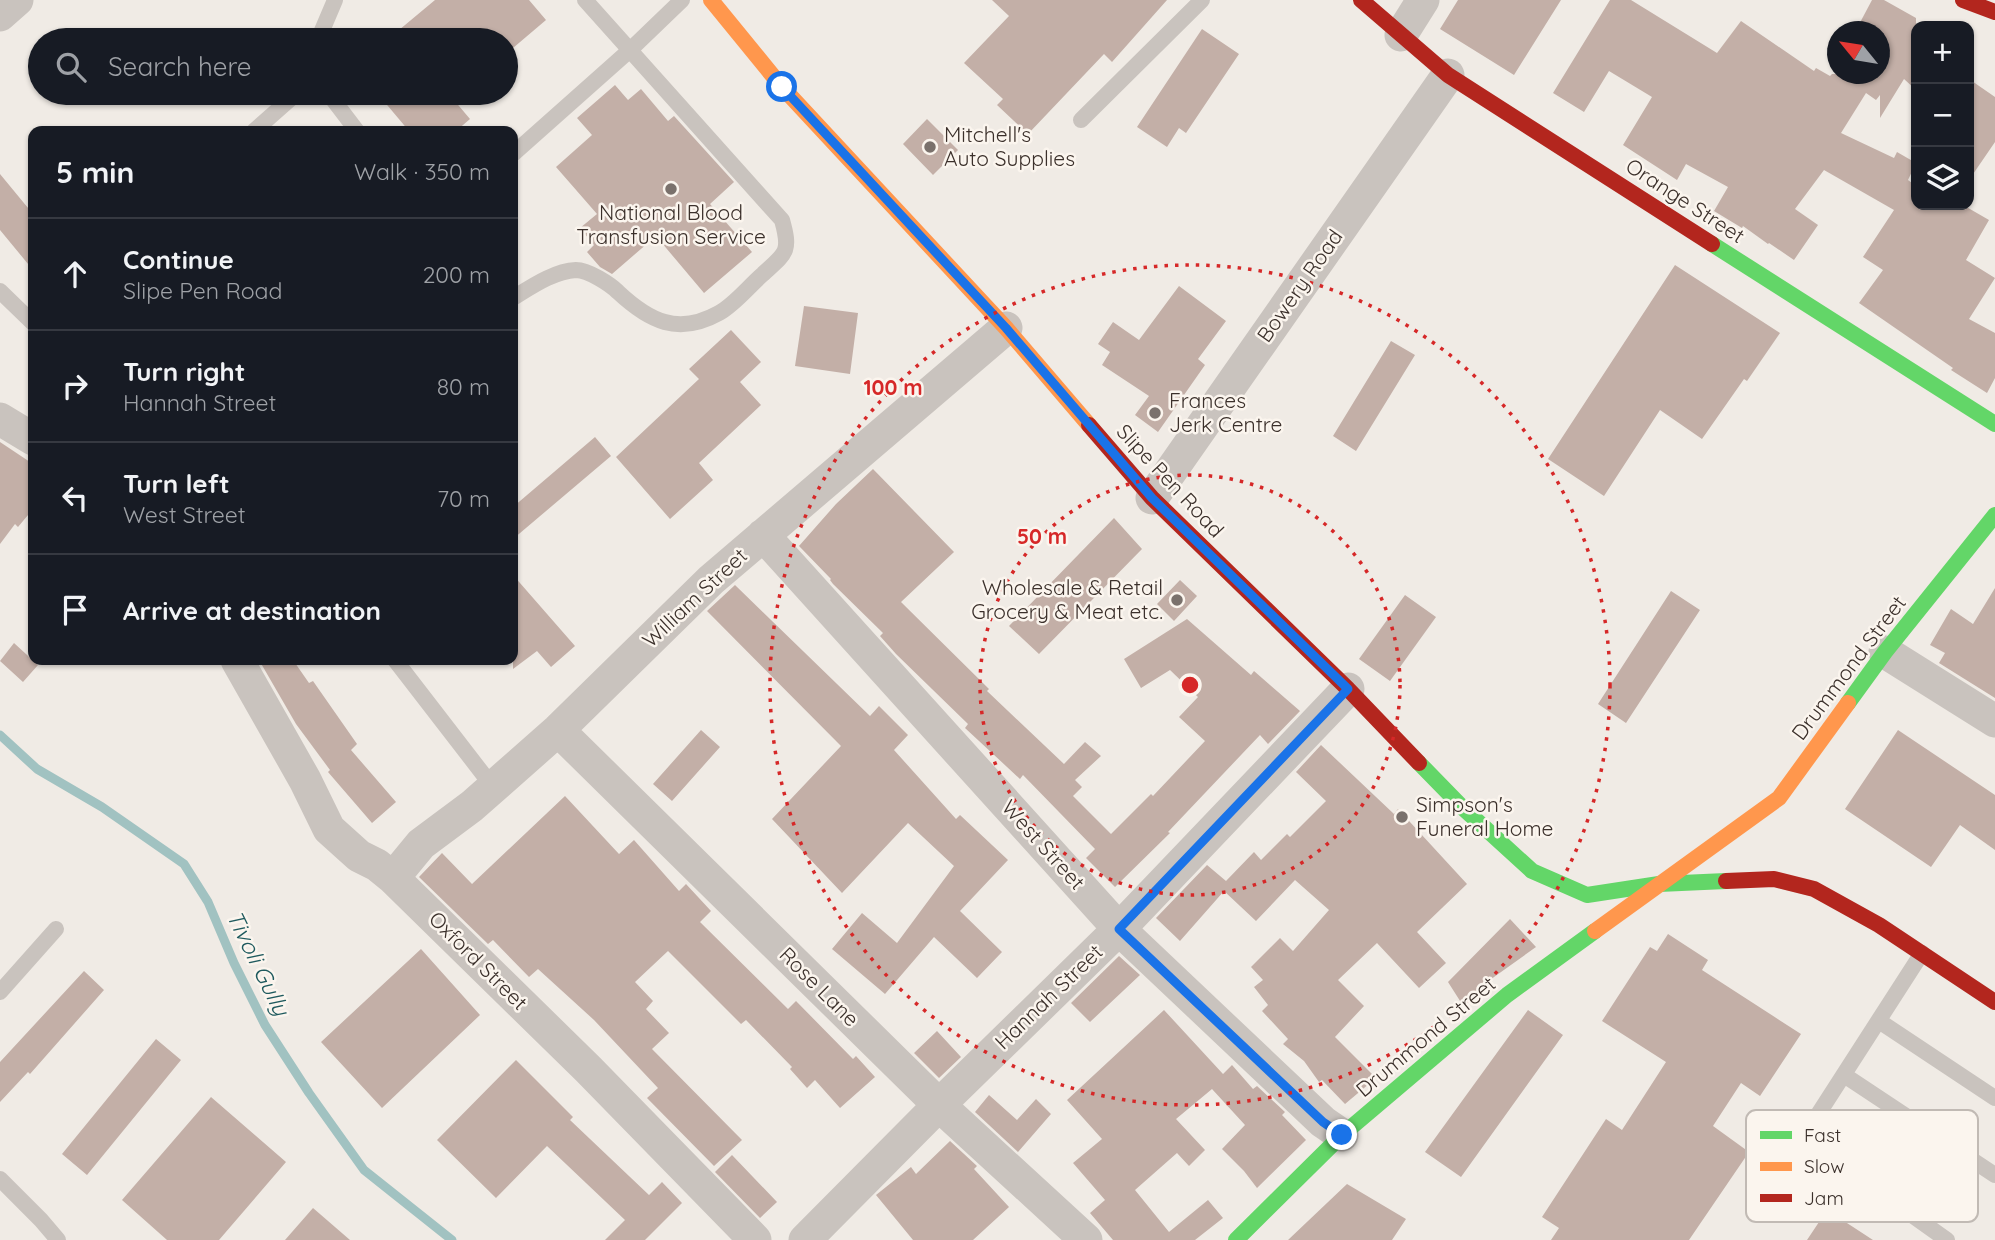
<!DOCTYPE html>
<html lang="en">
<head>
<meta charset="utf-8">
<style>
	:root { --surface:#171b24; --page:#242831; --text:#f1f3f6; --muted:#9ea1a6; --line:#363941 }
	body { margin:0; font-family:Quicksand,sans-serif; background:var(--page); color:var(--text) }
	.controls { position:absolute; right:21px; top:21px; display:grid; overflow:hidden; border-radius:14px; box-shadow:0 2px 5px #0004 }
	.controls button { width:63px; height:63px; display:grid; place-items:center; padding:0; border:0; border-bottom:2px solid var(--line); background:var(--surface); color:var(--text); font:35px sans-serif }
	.compass { position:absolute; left:1827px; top:21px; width:63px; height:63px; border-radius:50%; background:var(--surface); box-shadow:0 2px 5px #0004; rotate:300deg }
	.stop { position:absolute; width:21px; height:21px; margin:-16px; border:5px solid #1a73e8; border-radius:50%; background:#fff }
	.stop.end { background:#1a73e8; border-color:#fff; box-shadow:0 2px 7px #0008 }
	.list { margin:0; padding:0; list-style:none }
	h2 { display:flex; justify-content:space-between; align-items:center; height:91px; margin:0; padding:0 28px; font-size:30px }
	h2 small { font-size:23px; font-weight:400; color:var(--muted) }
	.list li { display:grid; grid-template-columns:46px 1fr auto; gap:21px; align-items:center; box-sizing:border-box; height:112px; padding:0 28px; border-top:2px solid var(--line) }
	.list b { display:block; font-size:26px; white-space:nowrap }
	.list p { margin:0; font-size:23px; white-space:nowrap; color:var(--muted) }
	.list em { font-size:23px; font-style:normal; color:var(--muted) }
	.icon { flex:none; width:38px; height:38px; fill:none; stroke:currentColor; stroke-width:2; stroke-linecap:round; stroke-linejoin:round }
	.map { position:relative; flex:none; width:1995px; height:1240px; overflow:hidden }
	.search { position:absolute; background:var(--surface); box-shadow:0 2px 5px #0004; left:28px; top:28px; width:490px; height:77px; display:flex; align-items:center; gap:18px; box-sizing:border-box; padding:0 24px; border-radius:38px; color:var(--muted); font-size:26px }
	.panel { position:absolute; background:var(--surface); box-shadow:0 2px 5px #0004; left:28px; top:126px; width:490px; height:539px; border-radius:14px }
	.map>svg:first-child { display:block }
</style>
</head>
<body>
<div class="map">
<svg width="1995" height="1240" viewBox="0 0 1995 1240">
	<rect width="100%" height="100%" fill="#f0ebe5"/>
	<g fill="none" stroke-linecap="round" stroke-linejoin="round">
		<path stroke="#a1c2c1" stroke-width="9" d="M 0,735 L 37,769 L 102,807 L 184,864 L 208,902 L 234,963 L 265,1025 L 309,1093 L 364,1170 L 452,1240"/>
	</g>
	<path fill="#c3afa7" d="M 435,0 L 529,0 L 546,20 L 506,54 L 506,40 L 387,40 Z
		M 992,0 L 1167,0 L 1112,62 L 1104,54 L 1028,134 L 997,105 L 1003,99 L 964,63 L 1009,16 Z
		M 1458,0 L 1561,0 L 1514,75 L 1440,29 Z
		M 1610,0 L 1631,0 L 1717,53 L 1741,21 L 1814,71 L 1816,68 L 1830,76 L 1832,74 L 1880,74 L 1880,32 L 1855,32 L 1872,0 L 1884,0 L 1916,18 L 1916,90 L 1904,79 L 1880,118 L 1880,95 L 1876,100 L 1866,93 L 1841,133 L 1894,158 L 1897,152 L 1916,163 L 1908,180 L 1912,183 L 1916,176 L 1916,205 L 1963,205 L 1989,220 L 1966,260 L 1995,278 L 1969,319 L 1995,333 L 1995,378 L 1987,393 L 1951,370 L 1953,368 L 1859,303 L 1883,270 L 1863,257 L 1894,210 L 1824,170 L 1795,209 L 1818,225 L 1794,260 L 1769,243 L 1768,244 L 1743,226 L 1742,228 L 1714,211 L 1728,187 L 1686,164 L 1677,180 L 1623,145 L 1652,97 L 1609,71 L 1584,112 L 1553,93 Z
		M 1202,29 L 1239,54 L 1186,133 L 1179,128 L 1167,147 L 1137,127 Z
		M 1969,79 L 1995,97 L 1995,142 L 1969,180 Z
		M 615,85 L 628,100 L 641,89 L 668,121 L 674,116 L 734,182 L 710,204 L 752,252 L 704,293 L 656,236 L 612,274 L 600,267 L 587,252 L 594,245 L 580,228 L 597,214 L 556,167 L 592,135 L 577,118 Z
		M 377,93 L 448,93 L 470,119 L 456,131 L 409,131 Z
		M 927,119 L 958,150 L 933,175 L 903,144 Z
		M 0,174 L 33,214 L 33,270 L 0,230 Z
		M 1675,265 L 1780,333 L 1747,381 L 1744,379 L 1702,439 L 1660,410 L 1604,496 L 1548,459 Z
		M 1179,286 L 1226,321 L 1198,359 L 1205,365 L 1158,432 L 1135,415 L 1149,396 L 1102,365 L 1110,352 L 1098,344 L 1113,322 L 1139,340 Z
		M 804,306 L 858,313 L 850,374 L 795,366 Z
		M 731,330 L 761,362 L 740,382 L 761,405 L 699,463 L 713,480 L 670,519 L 616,457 L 699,379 L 689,369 Z
		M 1391,341 L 1415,355 L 1356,451 L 1333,436 Z
		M 595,437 L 611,456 L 513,539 L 513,507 Z
		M 0,442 L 33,464 L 33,509 L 18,527 L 15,524 L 0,544 Z
		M 873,469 L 954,552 L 901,602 L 989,689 L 987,691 L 1064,764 L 1085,742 L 1101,756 L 1075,780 L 1082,787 L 1073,796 L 1111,834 L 1151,794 L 1153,796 L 1205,741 L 1179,717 L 1198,697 L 1170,670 L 1141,688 L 1124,659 L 1187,619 L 1251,675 L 1254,671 L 1300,711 L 1268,744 L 1260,735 L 1168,832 L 1170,833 L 1115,887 L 1086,858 L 1095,849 L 1023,775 L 1020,779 L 965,728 L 968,724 L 896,654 L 880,636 L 883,633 L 833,584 L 830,580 L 831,579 L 799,546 L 836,504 Z
		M 1114,518 L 1142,549 L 1039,654 L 1009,626 Z
		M 513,575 L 575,646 L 551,667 L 537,651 L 513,669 Z
		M 1180,580 L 1197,596 L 1174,621 L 1157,604 Z
		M 735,585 L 870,716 L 879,706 L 908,735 L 894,750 L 956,819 L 960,815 L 1008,860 L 960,911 L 1002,952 L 977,978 L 934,937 L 885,994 L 832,949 L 862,913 L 897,943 L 954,866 L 908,823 L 842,893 L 772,819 L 841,746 L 707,611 Z
		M 1995,588 L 1995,698 L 1939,663 L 1945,653 L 1930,645 L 1951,609 L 1973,624 Z
		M 1671,591 L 1700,610 L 1626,723 L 1598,704 Z
		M 1405,595 L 1436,617 L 1390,681 L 1359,659 Z
		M 14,643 L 38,665 L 23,682 L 0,661 Z
		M 259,660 L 293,660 L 309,683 L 313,681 L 357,744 L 351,750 L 396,802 L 372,823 L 328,772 L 330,770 L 296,724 Z
		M 701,730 L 720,747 L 672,801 L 653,784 Z
		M 1898,730 L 1995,795 L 1995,850 L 1960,825 L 1931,867 L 1845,809 Z
		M 1321,745 L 1394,814 L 1398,809 L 1467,884 L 1417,932 L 1446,963 L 1419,988 L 1377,943 L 1338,980 L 1364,1006 L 1335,1037 L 1376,1078 L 1345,1104 L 1322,1080 L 1319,1082 L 1304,1061 L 1283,1044 L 1288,1039 L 1262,1011 L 1268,1005 L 1254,987 L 1263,980 L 1251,967 L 1280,938 L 1293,951 L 1329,910 L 1295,880 L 1256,921 L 1224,891 L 1180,941 L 1156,918 L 1207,865 L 1226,881 L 1254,852 L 1261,860 L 1287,834 L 1290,837 L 1326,801 L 1296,772 Z
		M 565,796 L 619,854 L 634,840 L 679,891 L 686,884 L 711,911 L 700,922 L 788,1009 L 796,1001 L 853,1059 L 856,1056 L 875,1077 L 840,1108 L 815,1080 L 807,1088 L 790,1069 L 792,1067 L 746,1020 L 741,1024 L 668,951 L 635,982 L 653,1001 L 646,1009 L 669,1033 L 652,1049 L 742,1140 L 714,1166 L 647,1098 L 658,1088 L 594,1020 L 538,969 L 529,977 L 493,940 L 488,944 L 419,877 L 442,853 L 472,884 Z
		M 1510,919 L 1536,947 L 1494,977 L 1462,1004 L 1448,982 Z
		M 1668,934 L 1708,960 L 1702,970 L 1801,1034 L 1760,1096 L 1741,1083 L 1713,1126 L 1749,1152 L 1689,1240 L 1551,1240 L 1559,1228 L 1542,1217 L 1606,1119 L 1622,1130 L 1666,1062 L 1602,1021 L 1650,947 L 1657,951 Z
		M 421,949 L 480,1015 L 382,1108 L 321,1042 Z
		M 1119,956 L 1140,975 L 1090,1022 L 1071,1003 Z
		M 84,971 L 104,990 L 30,1074 L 28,1072 L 0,1102 L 0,1062 Z
		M 1164,1010 L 1223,1074 L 1232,1065 L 1253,1089 L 1257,1086 L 1285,1112 L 1282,1115 L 1306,1140 L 1257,1188 L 1244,1171 L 1222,1149 L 1245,1125 L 1212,1089 L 1176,1119 L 1205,1150 L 1189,1166 L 1177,1153 L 1135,1190 L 1169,1232 L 1208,1200 L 1223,1218 L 1195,1240 L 1113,1240 L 1090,1213 L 1105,1200 L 1073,1163 L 1102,1139 L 1067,1100 Z
		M 1528,1010 L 1563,1035 L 1461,1177 L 1425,1152 Z
		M 937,1031 L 961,1057 L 939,1078 L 914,1053 Z
		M 156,1039 L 181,1060 L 87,1175 L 62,1154 Z
		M 516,1060 L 573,1117 L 570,1120 L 649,1195 L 662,1182 L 682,1203 L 645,1240 L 605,1240 L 625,1220 L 547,1146 L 496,1198 L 437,1140 Z
		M 989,1095 L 1017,1120 L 1036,1099 L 1051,1114 L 1018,1152 L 975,1112 Z
		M 211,1097 L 286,1162 L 219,1240 L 167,1240 L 122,1200 Z
		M 950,1141 L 977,1166 L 974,1169 L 1009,1207 L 973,1240 L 913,1240 L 876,1195 L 911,1167 L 916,1174 Z
		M 732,1155 L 777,1202 L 760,1218 L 715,1172 Z
		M 1347,1184 L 1406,1219 L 1392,1240 L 1288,1240 Z
		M 313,1208 L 350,1240 L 285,1240 Z
		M 1827,1210 L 1873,1240 L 1807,1240 Z"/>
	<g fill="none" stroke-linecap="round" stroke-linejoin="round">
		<path stroke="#c9c3be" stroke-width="16" d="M 318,40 L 335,0
			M 328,93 L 357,131
			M 1081,120 L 1202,0
			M 254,131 L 297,93
			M 513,154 L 630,50 L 682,0
			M 0,291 L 33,323
			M 513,298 C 531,287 554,271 576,270 C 588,270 610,284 618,292 C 649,321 678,336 719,313 C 735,304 749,286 763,274 C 786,253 791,252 782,220 L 585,0
			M 395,660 L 493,787
			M 1922,953 L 1808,1130 L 1808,1141 L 1947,1240
			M 0,992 L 56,929
			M 1879,1021 L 1995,1098
			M 1844,1075 L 1995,1175
			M 0,1179 L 41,1220 L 58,1240"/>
		<path stroke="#c9c3be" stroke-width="33" d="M 0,15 L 17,0
			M 1401,35 L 1423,0
			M 0,419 L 33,439
			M 1152,498 L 1448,75
			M 763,535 L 1119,929 L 1323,1122 L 1342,1135
			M 1885,652 L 1995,721
			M 237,660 L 305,780 L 329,829 L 359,856 L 377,865 L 393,878 L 588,1069 L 755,1240
			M 558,730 L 939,1105 L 1086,1240
			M 393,878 L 421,844 L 472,806 L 558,730 L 711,580 L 1006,328
			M 805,1240 L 939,1105 L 1119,929 L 1348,689"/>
		<path stroke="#63d668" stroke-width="16" d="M 1712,244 L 1995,424
			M 1848,703 L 1885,652 L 1995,515
			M 1419,763 L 1462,807 L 1532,871 L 1587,895 L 1659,884 L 1726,881
			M 1236,1240 L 1342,1135 L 1507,995 L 1595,931"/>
		<path stroke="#ff974d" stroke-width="16" d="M 711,0 L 782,87 L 1006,328 L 1089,425
			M 1595,931 L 1779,798 L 1848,703"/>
		<path stroke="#b3261e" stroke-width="16" d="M 1361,0 L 1448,75 L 1712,244
			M 1963,0 L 1995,12
			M 1089,425 L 1152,498 L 1348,689 L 1419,763
			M 1726,881 L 1774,879 L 1814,889 L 1879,925 L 1995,1002"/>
	</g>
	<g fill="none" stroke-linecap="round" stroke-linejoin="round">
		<path stroke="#1a73e8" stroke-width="9" d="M 782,87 L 1006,328 L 1152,498 L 1348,689 L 1119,929 L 1323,1122 L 1342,1135"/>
	</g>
	<g fill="none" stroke="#d62828" stroke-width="3.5" stroke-dasharray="3.5 7">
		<circle cx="1190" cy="685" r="210"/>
		<circle cx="1190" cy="685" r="420"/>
	</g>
	<g fill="#7a716c" stroke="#fbf5ee" stroke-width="2.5">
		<circle cx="930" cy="147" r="7"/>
		<circle cx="671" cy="189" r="7"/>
		<circle cx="1155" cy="413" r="7"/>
		<circle cx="1177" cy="600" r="7"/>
		<circle cx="1402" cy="817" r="7"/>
	</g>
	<g text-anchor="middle" stroke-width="5" stroke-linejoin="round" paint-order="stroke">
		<g font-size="21" fill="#3b302b" stroke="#fbf5ee" text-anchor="start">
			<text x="944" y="142">Mitchell's<tspan x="944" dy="24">Auto Supplies</tspan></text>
			<text x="671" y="220" text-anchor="middle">National Blood<tspan x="671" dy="24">Transfusion Service</tspan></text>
			<text x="1169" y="408">Frances<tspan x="1169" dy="24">Jerk Centre</tspan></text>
			<text x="1163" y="595" text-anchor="end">Wholesale &amp; Retail<tspan x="1163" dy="24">Grocery &amp; Meat etc.</tspan></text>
			<text x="1416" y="812">Simpson's<tspan x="1416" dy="24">Funeral Home</tspan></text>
		</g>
		<g font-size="21" fill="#3b302b" stroke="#fbf5ee">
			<text transform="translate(1685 201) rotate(33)" y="7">Orange Street</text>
			<text transform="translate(1300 286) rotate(-55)" y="7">Bowery Road</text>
			<text transform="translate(1170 481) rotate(47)" y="7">Slipe Pen Road</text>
			<text transform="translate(695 598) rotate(-43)" y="7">William Street</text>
			<text transform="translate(1849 668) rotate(-53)" y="7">Drummond Street</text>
			<text transform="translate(1043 845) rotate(48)" y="7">West Street</text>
			<text transform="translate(478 961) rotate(45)" y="7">Oxford Street</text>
			<text transform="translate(819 987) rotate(45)" y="7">Rose Lane</text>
			<text transform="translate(1049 997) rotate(-44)" y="7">Hannah Street</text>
			<text transform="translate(1426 1037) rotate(-40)" y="7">Drummond Street</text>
		</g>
		<g font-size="23" font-style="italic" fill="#1f5a5e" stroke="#fbf5ee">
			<text transform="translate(258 963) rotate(64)" y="8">Tivoli Gully</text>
		</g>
	</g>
	<rect x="1746" y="1110" width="232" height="112" rx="10" fill="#fbf5ee" stroke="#c1bab4" stroke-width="2"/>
	<rect x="1760" y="1131" width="32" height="8" fill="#63d668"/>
	<rect x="1760" y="1162" width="32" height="9" fill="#ff974d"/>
	<rect x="1760" y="1194" width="32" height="8" fill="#b3261e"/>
	<g font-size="19" fill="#3b302b">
		<text x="1804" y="1142">Fast</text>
		<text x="1804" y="1173">Slow</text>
		<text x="1804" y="1205">Jam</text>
	</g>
	<circle cx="1190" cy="685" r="10" fill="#d62828" stroke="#fbf5ee" stroke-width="3.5"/>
	<g font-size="21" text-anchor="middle" font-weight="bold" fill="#d62828" stroke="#fbf5ee" stroke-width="5" stroke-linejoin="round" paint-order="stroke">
		<text x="893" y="395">100 m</text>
		<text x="1042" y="544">50 m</text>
	</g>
</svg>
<div class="controls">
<button>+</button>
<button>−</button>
<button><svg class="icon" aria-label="layers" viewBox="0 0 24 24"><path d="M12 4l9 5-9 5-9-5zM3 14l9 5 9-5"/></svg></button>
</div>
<svg class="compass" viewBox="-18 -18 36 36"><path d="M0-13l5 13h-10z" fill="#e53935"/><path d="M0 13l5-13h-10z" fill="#9ea1a6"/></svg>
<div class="stop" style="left:782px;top:87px"></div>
<div class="stop end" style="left:1342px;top:1135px"></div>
<div class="search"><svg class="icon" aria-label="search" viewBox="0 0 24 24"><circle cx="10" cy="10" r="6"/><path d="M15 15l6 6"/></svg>Search here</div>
<section class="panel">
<h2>5 min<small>Walk · 350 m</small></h2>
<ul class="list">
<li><svg class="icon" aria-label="ahead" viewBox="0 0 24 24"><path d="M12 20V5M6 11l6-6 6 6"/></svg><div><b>Continue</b><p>Slipe Pen Road</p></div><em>200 m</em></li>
<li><svg class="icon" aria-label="right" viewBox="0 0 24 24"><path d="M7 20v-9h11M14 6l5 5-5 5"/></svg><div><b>Turn right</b><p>Hannah Street</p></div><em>80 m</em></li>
<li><svg class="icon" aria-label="left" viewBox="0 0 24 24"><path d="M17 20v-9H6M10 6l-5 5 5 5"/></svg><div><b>Turn left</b><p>West Street</p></div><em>70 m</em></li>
<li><svg class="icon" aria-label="arrive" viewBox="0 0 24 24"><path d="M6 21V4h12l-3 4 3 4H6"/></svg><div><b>Arrive at destination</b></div></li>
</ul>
</section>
</div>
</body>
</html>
